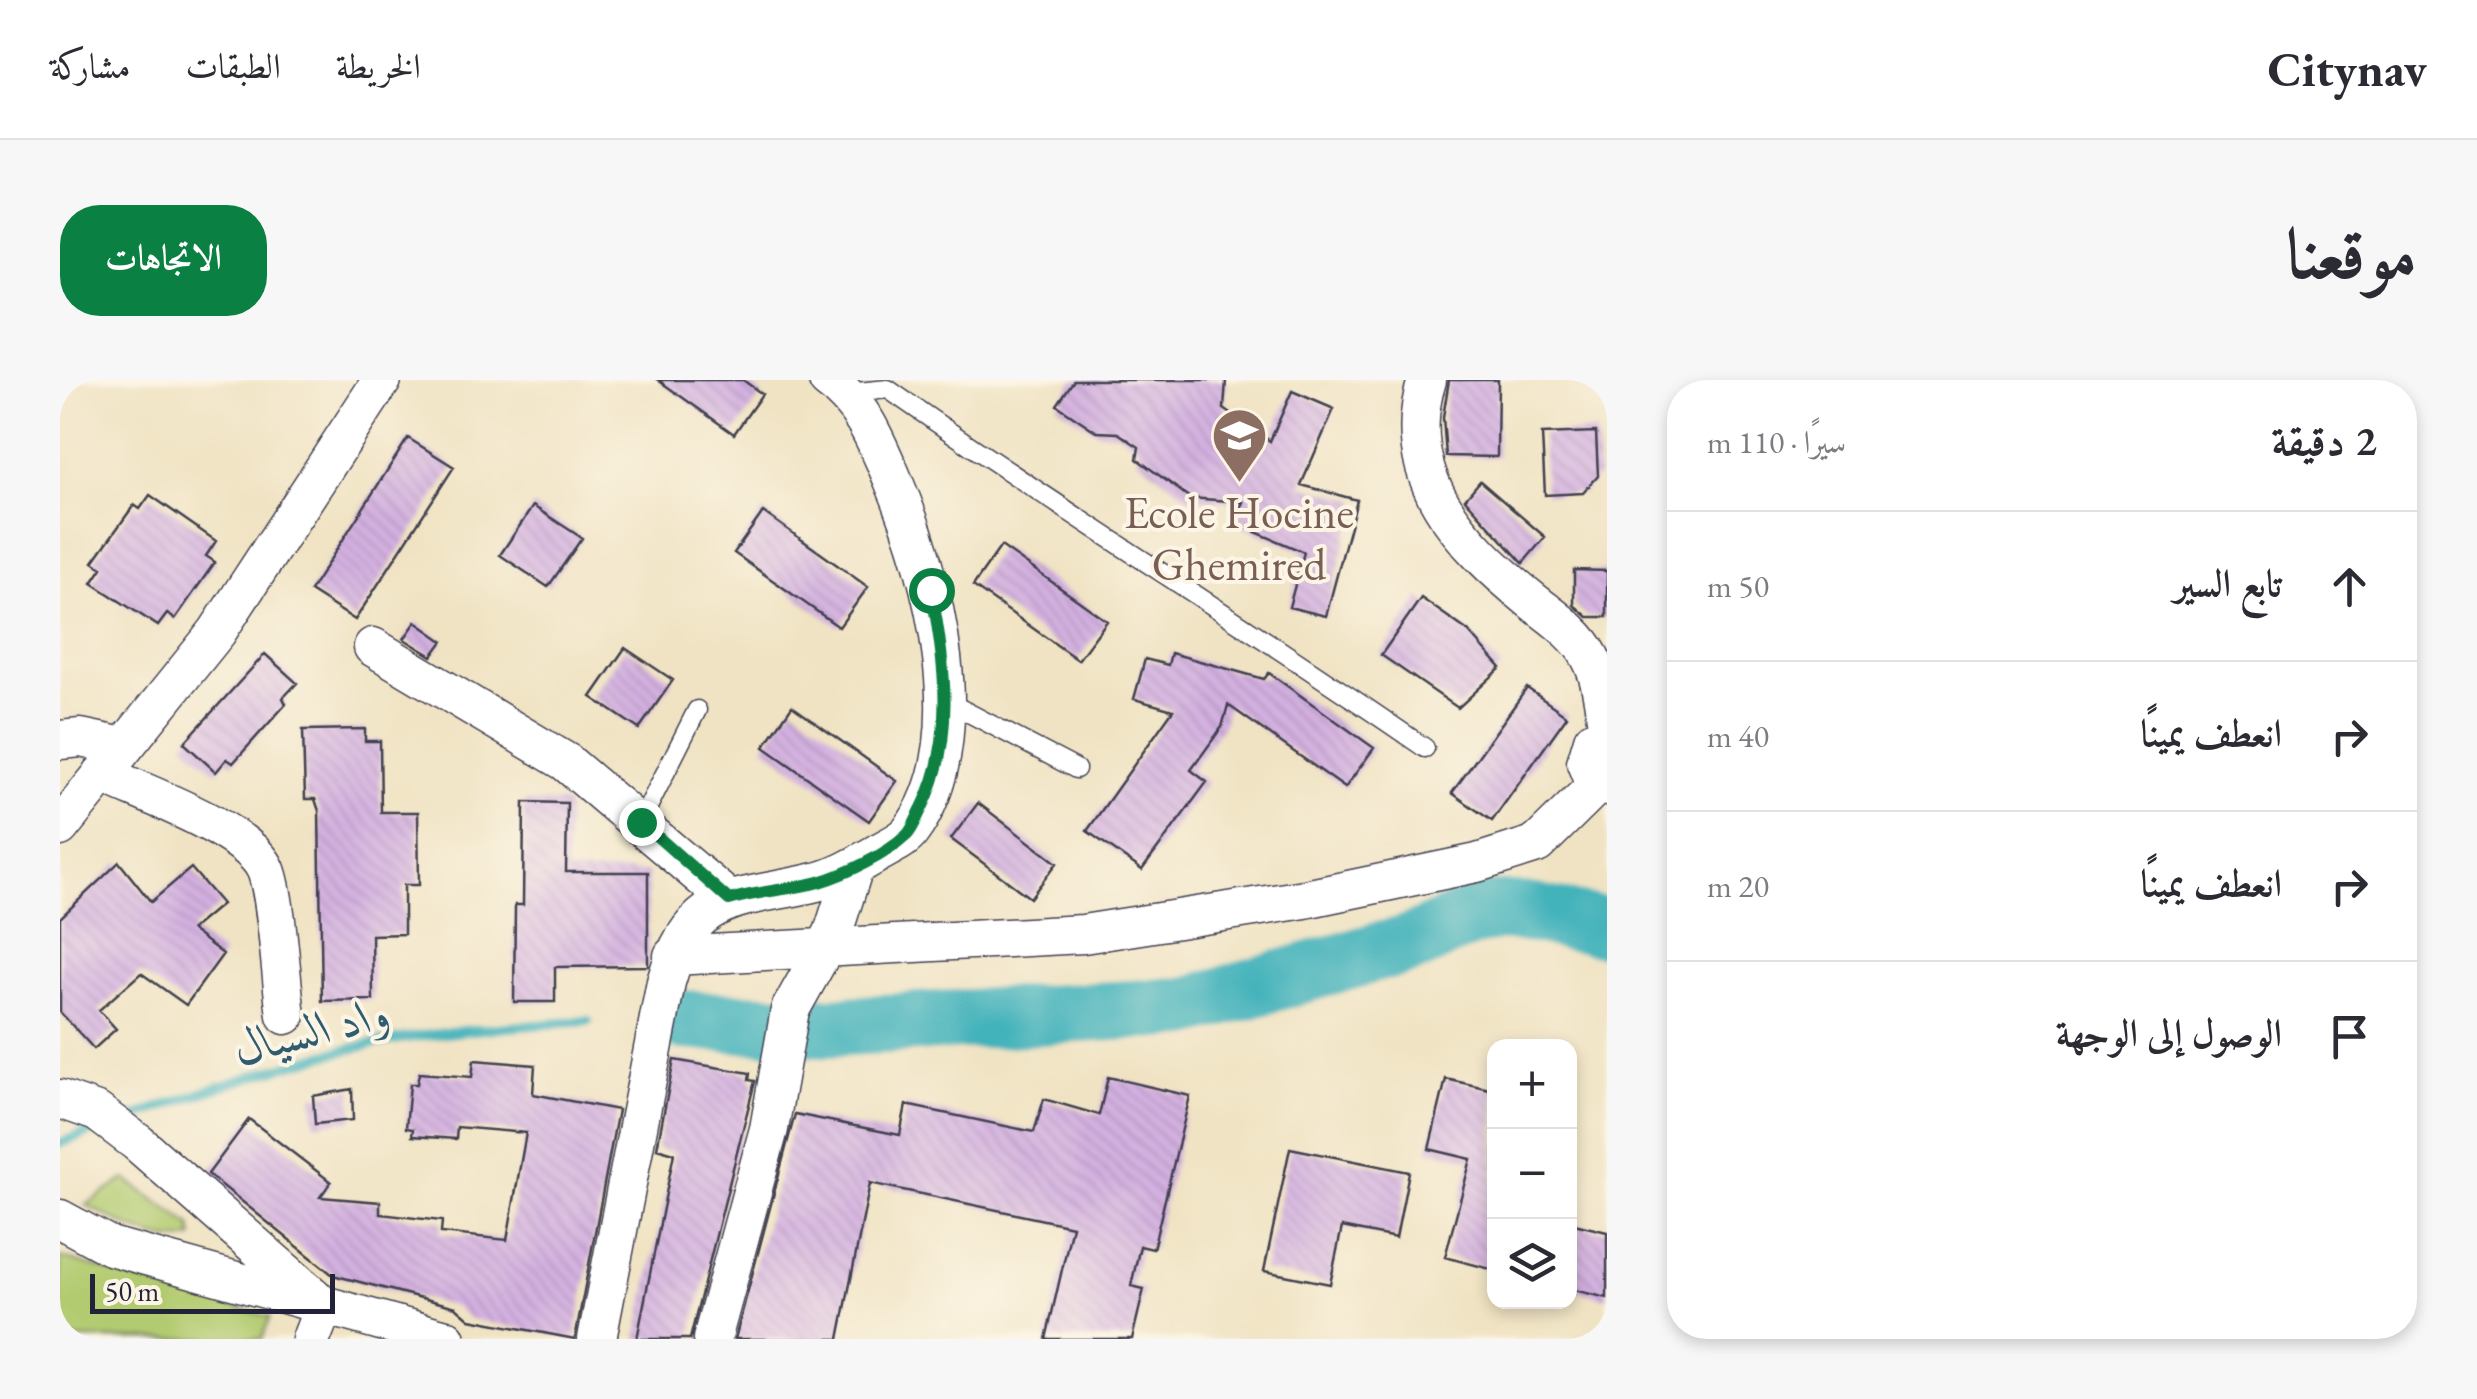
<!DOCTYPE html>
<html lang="ar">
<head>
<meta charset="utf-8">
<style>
	:root { --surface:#fff; --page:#f7f7f7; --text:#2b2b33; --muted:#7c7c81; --line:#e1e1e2; --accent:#0b8043 }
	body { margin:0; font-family:"EB Garamond",Amiri,serif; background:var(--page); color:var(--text); direction:rtl }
	.controls { position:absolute; right:30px; bottom:30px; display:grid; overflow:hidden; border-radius:20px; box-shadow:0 5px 15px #0003 }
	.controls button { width:90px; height:90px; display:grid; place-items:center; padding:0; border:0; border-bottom:2px solid var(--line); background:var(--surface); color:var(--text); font:50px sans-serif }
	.scale { position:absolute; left:30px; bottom:25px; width:245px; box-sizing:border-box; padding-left:10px; border:5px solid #22223b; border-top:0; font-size:28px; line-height:35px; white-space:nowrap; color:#22223b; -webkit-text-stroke:8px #fcf5e5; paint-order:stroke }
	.stop { position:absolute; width:30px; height:30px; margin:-22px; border:8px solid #0b8043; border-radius:50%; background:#fff }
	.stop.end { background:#0b8043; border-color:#fff; box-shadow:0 2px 10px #0008 }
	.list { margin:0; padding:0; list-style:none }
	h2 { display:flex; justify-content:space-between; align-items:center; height:130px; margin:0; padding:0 40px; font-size:42px }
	h2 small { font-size:32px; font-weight:400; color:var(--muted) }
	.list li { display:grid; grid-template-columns:65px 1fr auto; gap:30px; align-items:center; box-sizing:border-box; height:150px; padding:0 40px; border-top:2px solid var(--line) }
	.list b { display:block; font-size:38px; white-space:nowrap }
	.list em { font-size:32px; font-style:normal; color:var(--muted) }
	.icon { flex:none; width:55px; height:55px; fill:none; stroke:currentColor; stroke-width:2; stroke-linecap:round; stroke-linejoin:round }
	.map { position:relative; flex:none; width:1547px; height:959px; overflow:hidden; direction:ltr; border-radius:40px }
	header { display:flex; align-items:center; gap:60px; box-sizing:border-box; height:140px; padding:0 50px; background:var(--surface); border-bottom:2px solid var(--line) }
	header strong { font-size:48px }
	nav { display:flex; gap:55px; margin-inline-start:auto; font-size:35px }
	.intro { display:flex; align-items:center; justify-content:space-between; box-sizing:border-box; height:240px; padding:0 60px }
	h1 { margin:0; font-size:70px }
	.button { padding:25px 45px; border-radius:40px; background:var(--accent); color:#fff; font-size:35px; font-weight:700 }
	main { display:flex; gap:60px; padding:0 60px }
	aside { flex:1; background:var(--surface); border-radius:40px; box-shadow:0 5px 15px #0003 }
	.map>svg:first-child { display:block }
</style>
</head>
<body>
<header>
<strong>Citynav</strong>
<nav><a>الخريطة</a><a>الطبقات</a><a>مشاركة</a></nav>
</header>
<div class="intro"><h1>موقعنا</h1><a class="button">الاتجاهات</a></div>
<main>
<aside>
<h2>2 دقيقة<small>سيرًا · 110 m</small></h2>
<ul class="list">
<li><svg class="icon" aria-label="ahead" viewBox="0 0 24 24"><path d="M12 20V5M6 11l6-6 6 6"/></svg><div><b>تابع السير</b></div><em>50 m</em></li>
<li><svg class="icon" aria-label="right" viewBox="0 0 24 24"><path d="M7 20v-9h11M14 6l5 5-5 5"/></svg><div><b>انعطف يمينًا</b></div><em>40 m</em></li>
<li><svg class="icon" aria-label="right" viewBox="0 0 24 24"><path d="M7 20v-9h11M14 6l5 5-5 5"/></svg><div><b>انعطف يمينًا</b></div><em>20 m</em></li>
<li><svg class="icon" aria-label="arrive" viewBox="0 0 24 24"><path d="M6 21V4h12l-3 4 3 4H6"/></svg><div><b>الوصول إلى الوجهة</b></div></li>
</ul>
</aside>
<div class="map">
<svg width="1547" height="959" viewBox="0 0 1547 959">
	<defs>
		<pattern id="building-back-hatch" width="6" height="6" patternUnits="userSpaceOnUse" patternTransform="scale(2.5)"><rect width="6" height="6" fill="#d3b0e0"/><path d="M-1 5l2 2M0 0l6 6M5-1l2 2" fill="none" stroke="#b597c1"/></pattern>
	</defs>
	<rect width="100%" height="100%" fill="#fcf5e5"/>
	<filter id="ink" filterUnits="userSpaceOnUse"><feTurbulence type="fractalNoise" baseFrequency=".01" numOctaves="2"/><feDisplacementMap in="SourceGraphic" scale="20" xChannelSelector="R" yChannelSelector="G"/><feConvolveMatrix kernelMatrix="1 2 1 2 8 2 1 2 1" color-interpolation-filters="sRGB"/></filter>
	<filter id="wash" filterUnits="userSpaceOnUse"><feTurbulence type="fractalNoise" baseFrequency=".0048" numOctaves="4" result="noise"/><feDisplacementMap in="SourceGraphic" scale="40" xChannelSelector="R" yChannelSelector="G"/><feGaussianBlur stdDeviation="2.25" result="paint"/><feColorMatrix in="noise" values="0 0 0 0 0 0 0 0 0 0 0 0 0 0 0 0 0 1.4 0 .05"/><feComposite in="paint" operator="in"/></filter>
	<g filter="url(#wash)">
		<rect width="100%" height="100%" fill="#f0e3c3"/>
		<path fill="#b2cb70" stroke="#6a7656" stroke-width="2.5" d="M 65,799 L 131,845 L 133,857 C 102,869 53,839 26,825 Z
			M 0,877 L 210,937 L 202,959 L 0,959 Z"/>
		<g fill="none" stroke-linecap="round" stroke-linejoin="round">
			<path stroke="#42b2bb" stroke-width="10" d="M 62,741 C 149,710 237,678 328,661 C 395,650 461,646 528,641
				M 0,763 L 41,748"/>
			<path stroke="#42b2bb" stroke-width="60" d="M 623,640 L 768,647 L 1126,627 L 1321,571 C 1363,567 1396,535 1438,531 C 1464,529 1519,543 1547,547"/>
		</g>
		<g id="blocks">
			<path fill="url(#building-back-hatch)" d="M 598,0 L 683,0 L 702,14 L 674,54 Z
				M 1014,0 L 1166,0 L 1164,29 L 1210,61 L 1232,11 L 1274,29 L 1241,105 L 1297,120 L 1266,236 L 1229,227 L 1244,172 L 1174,143 L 1183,122 L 1130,118 L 1077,79 L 1079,67 L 1058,53 L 1037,52 L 997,25 Z
				M 1389,0 L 1438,0 L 1437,77 L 1386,76 L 1383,37 Z
				M 1536,52 L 1538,96 L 1523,113 L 1485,115 L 1482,54 Z
				M 348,58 L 394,87 L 295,240 L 250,211 Z
				M 1420,101 L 1485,157 L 1463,183 L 1405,119 Z
				M 90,115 L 156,161 L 146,176 L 155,182 L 115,239 L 107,234 L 98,246 L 32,203 L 42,188 L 33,182 L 74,125 L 80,129 Z
				M 473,126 L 522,158 L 488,207 L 440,175 Z
				M 703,132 L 808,207 L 779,247 L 674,173 Z
				M 941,166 L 1047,241 L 1018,280 L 913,206 Z
				M 1514,190 L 1547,191 L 1547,237 L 1528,237 L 1514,225 Z
				M 1361,218 L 1408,251 L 1441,288 L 1398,328 L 1321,275 Z
				M 356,242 L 383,261 L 372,276 L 344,259 Z
				M 565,268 L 613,300 L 579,349 L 531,317 Z
				M 1111,273 L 1204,299 L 1209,293 L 1314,368 L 1285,408 L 1168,325 L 1162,347 L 1131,390 L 1147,402 L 1082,490 L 1027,451 L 1113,330 L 1074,319 L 1085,279 L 1108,285 Z
				M 205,274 L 237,303 L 223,318 L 226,324 L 173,383 L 167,379 L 156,392 L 124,363 Z
				M 1467,308 L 1507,336 L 1432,441 L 1392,413 Z
				M 732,326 L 837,401 L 809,441 L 704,367 Z
				M 305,349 L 305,361 L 320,361 L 321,432 L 358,432 L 359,505 L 344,505 L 344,554 L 312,555 L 313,620 L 262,621 L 259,431 L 255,419 L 245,419 L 243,350 Z
				M 464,422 L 507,423 L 506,492 L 588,492 L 588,586 L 495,587 L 495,622 L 454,622 L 455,525 L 463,525 Z
				M 918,423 L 997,483 L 970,518 L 891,459 Z
				M 59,482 L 91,522 L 131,488 L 162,524 L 131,550 L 163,574 L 126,625 L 81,593 L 39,630 L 56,649 L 34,669 L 0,632 L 0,538 Z
				M 414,680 L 475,685 L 473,714 L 558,730 L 515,959 L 410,939 L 396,927 L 273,895 L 148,794 L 189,739 L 271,802 L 260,817 L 320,822 L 320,834 L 382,841 L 381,853 L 447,860 L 466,753 L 397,747 L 396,759 L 352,756 L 353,749 L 346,748 L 350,704 L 357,704 L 359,693 L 412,697 Z
				M 614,680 L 690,693 L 689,700 L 695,701 L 630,959 L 577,959 L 614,773 L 597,768 Z
				M 1048,697 L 1130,716 L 1093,869 L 1080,866 L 1071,906 L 1084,909 L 1072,959 L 986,959 L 1012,846 L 810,803 L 779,959 L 675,959 L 735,734 L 840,755 L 846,725 L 974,752 L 984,719 L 1039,735 Z
				M 1386,699 L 1434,710 L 1434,890 L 1385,877 L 1411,779 L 1369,769 Z
				M 292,709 L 293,740 L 255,744 L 253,716 Z
				M 1230,768 L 1349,792 L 1336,858 L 1282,847 L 1270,904 L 1204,891 Z
				M 1510,843 L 1547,852 L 1547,918 L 1510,909 Z"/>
		</g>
	</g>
	<g filter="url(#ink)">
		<use href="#blocks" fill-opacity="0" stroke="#413f4f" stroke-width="2.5"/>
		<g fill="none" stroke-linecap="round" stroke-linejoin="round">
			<defs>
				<path id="lane" d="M 787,13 L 828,9 C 1004,133 1188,245 1365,368
					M 886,321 L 1016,389
					M 581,441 L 637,330"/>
				<path id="street" d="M 1367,0 C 1337,97 1401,163 1470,219 C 1492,237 1517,252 1530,277 C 1541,297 1543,322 1547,344
					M 313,267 L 506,382 L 669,520
					M 1547,354 L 1533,360 L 1526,383 L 1532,398 L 1547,407
					M 0,360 L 21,358 L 64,367
					M 42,394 C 82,413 189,450 206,490 C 217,518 221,601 226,635
					M 0,447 L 157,252 L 322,0
					M 613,576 L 1023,554 L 1245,519 L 1417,483 L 1477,464 L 1539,403
					M 0,719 L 37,732 L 78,763 L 256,919
					M 0,839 L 50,866 L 386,959
					M 251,959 L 264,926
					M 537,959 L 606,602 C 632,509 679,521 756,502 C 778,497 799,484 818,473 C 828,467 843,461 850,452 C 918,362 873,193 833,100 C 817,63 802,23 768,0
					M 652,959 L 709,749 L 730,630 L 773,553 L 794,487"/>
			</defs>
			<use href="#lane" stroke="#413f4f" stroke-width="21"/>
			<use href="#street" stroke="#413f4f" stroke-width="41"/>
			<use href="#lane" stroke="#fff" stroke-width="18"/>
			<use href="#street" stroke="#fff" stroke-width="38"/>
		</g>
	</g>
	<g fill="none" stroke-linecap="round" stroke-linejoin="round" filter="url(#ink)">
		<path stroke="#0b8043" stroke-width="12" d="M 581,442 L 669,520 C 698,511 730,510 759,502 C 786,494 826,475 847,455 C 853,449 857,437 862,428 C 896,361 885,281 871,210"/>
	</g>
	<defs>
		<symbol id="school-pin" viewBox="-11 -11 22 30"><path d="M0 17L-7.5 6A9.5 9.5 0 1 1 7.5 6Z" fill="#8d6e63" stroke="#fcf5e5"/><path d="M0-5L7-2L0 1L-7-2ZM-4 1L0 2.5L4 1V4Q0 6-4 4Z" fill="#fff"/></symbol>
	</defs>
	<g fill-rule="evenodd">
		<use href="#school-pin" x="1148" y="24" width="63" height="86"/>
	</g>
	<g text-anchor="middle" stroke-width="8" stroke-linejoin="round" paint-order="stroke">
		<g font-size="45" fill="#785e54" stroke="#fcf5e5">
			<text x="1179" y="148">Ecole Hocine<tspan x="1179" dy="52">Ghemired</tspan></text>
		</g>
		<g font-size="48" font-style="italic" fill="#2f5c6e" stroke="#fcf5e5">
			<text transform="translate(252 649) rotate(-14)" y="17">واد السيال</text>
		</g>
	</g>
</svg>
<div class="controls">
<button>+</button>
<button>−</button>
<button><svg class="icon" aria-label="layers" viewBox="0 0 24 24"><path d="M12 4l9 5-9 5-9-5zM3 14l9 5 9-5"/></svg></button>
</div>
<div class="scale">50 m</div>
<div class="stop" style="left:871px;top:210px"></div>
<div class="stop end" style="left:581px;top:442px"></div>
</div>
</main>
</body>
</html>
